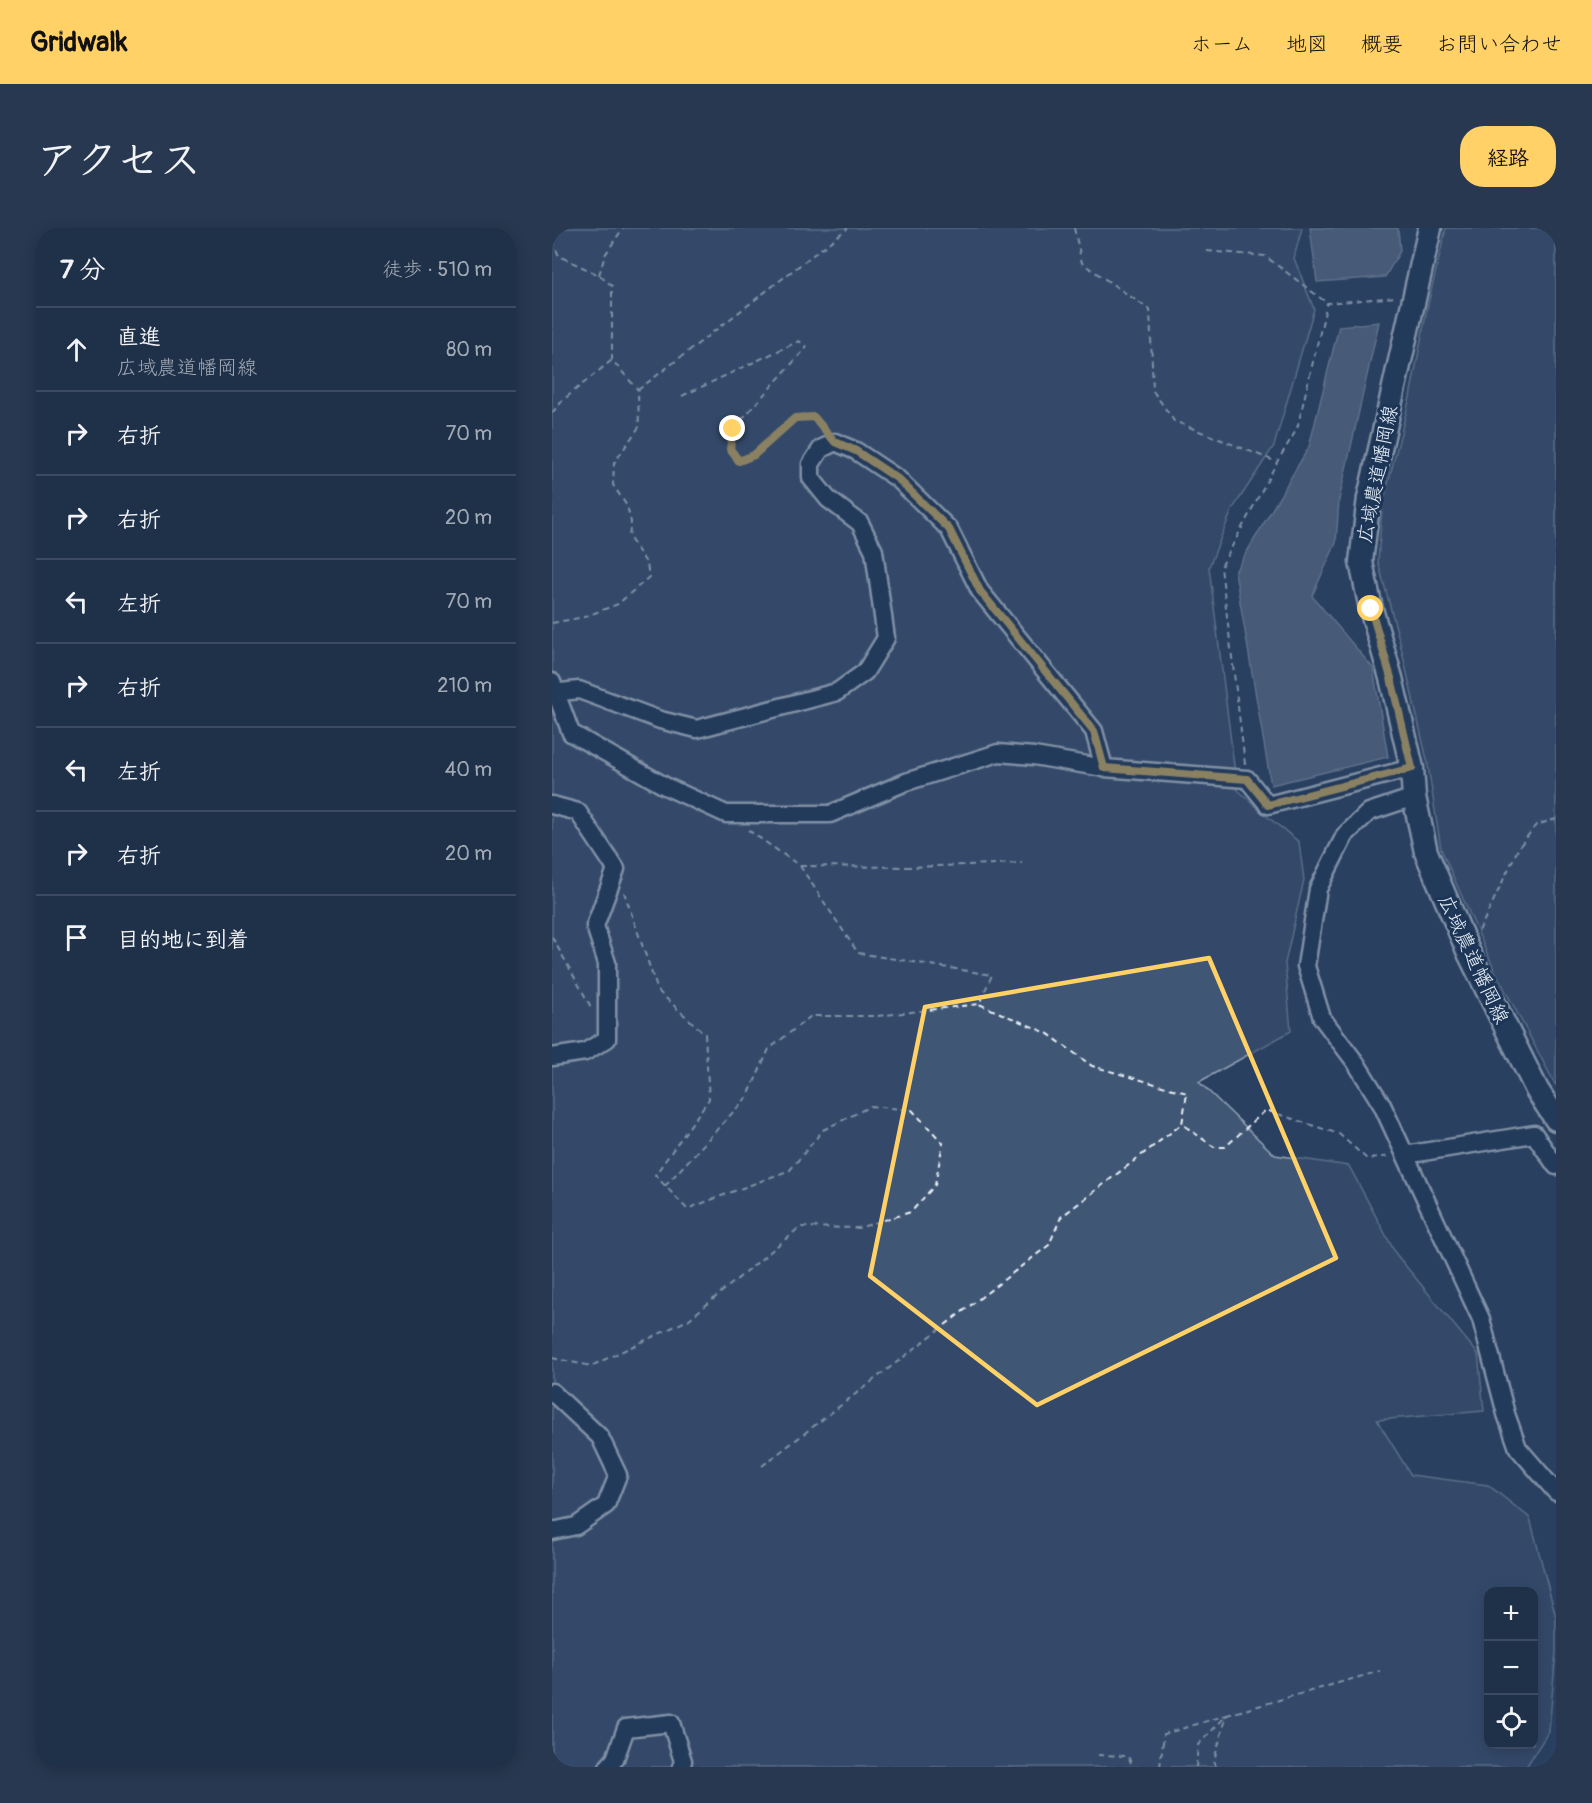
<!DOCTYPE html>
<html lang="ja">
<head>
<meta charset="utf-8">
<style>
	:root { --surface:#1f3049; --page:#273850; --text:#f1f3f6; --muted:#a1a9b4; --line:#3c4b61; --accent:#ffd166 }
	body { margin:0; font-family:Pangolin,"Klee One",sans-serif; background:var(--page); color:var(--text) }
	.controls { position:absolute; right:18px; bottom:18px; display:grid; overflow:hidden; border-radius:12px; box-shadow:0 3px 15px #0003 }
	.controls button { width:54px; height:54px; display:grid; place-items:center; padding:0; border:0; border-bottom:2px solid var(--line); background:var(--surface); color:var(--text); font:30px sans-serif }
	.stop { position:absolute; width:18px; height:18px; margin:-14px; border:4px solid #ffd166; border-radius:50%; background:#fff }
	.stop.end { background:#ffd166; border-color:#fff; box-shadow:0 2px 6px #0008 }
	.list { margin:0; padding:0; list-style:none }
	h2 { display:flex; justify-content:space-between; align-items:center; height:78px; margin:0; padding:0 24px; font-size:26px }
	h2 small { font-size:20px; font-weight:400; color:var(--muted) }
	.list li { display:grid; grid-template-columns:39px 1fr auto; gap:18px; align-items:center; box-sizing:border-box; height:84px; padding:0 24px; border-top:2px solid var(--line) }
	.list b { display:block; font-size:22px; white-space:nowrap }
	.list p { margin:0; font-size:20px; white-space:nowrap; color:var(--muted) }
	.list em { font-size:20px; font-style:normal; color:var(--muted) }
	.icon { flex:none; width:33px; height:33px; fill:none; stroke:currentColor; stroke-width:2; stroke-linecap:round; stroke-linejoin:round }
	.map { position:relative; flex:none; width:1004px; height:1539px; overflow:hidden; border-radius:24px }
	header { display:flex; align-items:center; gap:36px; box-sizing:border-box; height:84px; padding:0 30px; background:var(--accent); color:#111 }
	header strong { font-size:28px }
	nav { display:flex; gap:33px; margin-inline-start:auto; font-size:21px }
	.intro { display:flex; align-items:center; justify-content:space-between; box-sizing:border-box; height:144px; padding:0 36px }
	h1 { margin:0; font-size:42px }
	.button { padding:15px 27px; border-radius:24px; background:var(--accent); color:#111; font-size:21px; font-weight:700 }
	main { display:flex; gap:36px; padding:0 36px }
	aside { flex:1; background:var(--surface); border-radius:24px; box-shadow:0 3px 15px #0003 }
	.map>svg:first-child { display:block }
</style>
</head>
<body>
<header>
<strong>Gridwalk</strong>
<nav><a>ホーム</a><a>地図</a><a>概要</a><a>お問い合わせ</a></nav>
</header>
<div class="intro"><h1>アクセス</h1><a class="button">経路</a></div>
<main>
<aside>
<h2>7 分<small>徒歩 · 510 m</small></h2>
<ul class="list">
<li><svg class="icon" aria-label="ahead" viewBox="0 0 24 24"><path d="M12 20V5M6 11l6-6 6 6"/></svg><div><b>直進</b><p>広域農道幡岡線</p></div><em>80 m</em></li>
<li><svg class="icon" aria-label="right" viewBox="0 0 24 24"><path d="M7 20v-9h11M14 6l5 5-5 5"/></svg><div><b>右折</b></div><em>70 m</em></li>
<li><svg class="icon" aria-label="right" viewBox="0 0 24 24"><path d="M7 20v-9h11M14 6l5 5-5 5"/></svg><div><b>右折</b></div><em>20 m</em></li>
<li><svg class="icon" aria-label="left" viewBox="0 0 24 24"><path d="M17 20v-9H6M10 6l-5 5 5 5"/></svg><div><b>左折</b></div><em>70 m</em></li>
<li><svg class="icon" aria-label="right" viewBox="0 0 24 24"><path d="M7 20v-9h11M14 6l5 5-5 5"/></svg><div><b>右折</b></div><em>210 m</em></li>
<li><svg class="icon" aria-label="left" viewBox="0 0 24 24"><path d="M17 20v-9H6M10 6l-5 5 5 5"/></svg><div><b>左折</b></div><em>40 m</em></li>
<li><svg class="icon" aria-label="right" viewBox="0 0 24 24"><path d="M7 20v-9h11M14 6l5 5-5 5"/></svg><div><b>右折</b></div><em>20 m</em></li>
<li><svg class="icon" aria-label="arrive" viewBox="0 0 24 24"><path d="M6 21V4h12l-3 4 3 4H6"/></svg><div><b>目的地に到着</b></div></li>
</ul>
</aside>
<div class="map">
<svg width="1004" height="1539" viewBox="0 0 1004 1539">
	<rect width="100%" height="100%" fill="#294061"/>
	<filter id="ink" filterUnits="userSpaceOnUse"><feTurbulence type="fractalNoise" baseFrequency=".0167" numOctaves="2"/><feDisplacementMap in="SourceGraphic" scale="12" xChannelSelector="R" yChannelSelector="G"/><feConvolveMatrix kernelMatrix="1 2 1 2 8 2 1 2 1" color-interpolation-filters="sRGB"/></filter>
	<g filter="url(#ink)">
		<path fill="#415774" stroke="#94a4b6" stroke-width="1.5" fill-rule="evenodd" d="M 0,0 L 750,0 L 742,30 L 762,81 L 722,218 L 680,282 L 657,339 L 685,561 L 711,585 L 747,614 L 752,652 L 733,735 L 739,803 L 647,854 L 723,927 L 797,938 L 844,1026 L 926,1126 L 932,1183 L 825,1192 L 859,1247 L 936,1257 L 978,1290 L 1004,1389 L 1004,1423 L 997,1503 L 974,1539 L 0,1539 ZM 936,1364 L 981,1364 L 981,1516 L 936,1516 Z
			M 894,0 L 1004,0 L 1004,858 L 943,743 L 889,621 L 875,532 L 848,415 L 826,334 L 830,279 L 858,169 L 876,76 Z"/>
		<path fill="#6b7c95" stroke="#9dabbd" stroke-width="1.5" d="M 758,0 L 846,0 L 848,23 L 833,49 L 765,54 Z
			M 827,94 L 787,272 L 784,315 L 760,368 L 821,440 L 836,529 L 719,557 L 683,344 L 757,219 L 787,98 Z"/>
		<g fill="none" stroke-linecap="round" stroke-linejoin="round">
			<defs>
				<path id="street" d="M 0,454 L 19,505 L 113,558 L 174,586 L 278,586 L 354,554 L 446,525 L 482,528 L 552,540 L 695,551 L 716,577 L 860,540
					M 0,465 L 27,462 L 108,492 L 145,501 L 285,464 L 313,444 L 334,410 L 322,323 L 308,295 L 276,271 L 259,250 L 259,236 L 269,221 L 283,214 L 304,223 L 346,251 L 397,301 L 428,363 L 542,503 L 552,540
					M 862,569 L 817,584 L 793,607 L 766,661 L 754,738 L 770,790 L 804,835 L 830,877 L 929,1091 L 954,1186 L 966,1220 L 1004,1264
					M 0,577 L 26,584 L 64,641 L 43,698 L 55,735 L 55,811 L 33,824 L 0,829
					M 853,927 L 982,906 L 1004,938
					M 0,1164 L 48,1209 L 66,1247 L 54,1277 L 24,1298 L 0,1303
					M 56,1539 L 63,1531 L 74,1500 L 119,1495 L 131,1533 L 129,1539"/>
				<path id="secondary" d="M 878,0 L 817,270 L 809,334 L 819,381 L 839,450 L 860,540 L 862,569 L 874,624 L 917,725 L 985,862 L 1004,891"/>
			</defs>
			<use href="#street" stroke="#e8f1f8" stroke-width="21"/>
			<use href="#secondary" stroke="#e8f1f8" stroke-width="27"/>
			<path stroke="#e8f1f8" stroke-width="2" stroke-dasharray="6 4.5" stroke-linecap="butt" d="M 522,0 L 530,35 L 598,82 L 601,163 L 622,193 L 725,234
				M 0,4 L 3,0
				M 0,12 L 7,28 L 47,47 L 60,58 L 60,132 L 86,162
				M 655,23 L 713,28 L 775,75
				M 47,47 L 53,27 L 71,0
				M 130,168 L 247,113 L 255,119 L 181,201 L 178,221 L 187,233 L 202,227 L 243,190 L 262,189 L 273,203
				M 0,185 L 11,172 L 60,132
				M 0,395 L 32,389 L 66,376 L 97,349 L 95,336 L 77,309 L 79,294 L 75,278 L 61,257 L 62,235 L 87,199 L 86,162 L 296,0
				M 693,536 L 669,339 L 725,234 L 745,201 L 775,75 L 844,69
				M 196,602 L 248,638 L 306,725 L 440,747 L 427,776 L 495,805 L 540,838 L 635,865 L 630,896 L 662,919 L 673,919 L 714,882 L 787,906 L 815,931 L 838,928
				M 248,638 L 357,639 L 470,635
				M 927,703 L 967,619 L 984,597 L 1004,591
				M 0,709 L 39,779
				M 113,958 L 196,868 L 217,821 L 259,788 L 325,788 L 427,776
				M 0,1130 L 39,1138 L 136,1092 L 248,999 L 306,1000 L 359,984 L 383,957 L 391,915 L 360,882 L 319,878 L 271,902 L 238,942 L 135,981 L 103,947 L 157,871 L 153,806 L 106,763 L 72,664
				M 210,1238 L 497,1017 L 509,989 L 630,896
				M 546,1527 L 576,1528 L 581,1539
				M 608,1539 L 612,1506 L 675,1487 L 662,1532 L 664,1539
				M 644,1539 L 646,1517 L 675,1487 L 828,1443"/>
			<use href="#street" stroke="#1d3557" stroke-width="16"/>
			<use href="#secondary" stroke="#1d3557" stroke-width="22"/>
		</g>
	</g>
	<g fill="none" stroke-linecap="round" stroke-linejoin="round" filter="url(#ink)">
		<path stroke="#ffd166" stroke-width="8" d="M 181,201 L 178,221 L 187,233 L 202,227 L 243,190 L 262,189 L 283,214 L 304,223 L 346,251 L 397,301 L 428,363 L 542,503 L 552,540 L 695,551 L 716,577 L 860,540 L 839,450 L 819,381"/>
	</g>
	<path d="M0 0H1004V1539H0ZM 657,730 L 784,1030 L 485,1177 L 318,1048 L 373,779 Z" fill="#294061" fill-opacity=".55" fill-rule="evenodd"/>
	<path fill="none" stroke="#ffd166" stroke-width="4.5" stroke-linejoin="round" d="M 657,730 L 784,1030 L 485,1177 L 318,1048 L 373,779 Z"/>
	<g text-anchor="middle" stroke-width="6" stroke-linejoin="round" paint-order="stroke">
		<g font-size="20" fill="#e8f1f8" stroke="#1d3557">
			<text transform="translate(825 246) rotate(-79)" y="7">広域農道幡岡線</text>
			<text transform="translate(922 731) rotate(65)" y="7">広域農道幡岡線</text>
		</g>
	</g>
</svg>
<div class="controls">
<button>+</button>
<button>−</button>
<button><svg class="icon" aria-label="locate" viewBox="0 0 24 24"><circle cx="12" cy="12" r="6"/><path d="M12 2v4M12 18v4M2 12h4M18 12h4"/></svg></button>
</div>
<div class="stop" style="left:819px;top:381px"></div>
<div class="stop end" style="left:181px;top:201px"></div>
</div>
</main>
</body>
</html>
